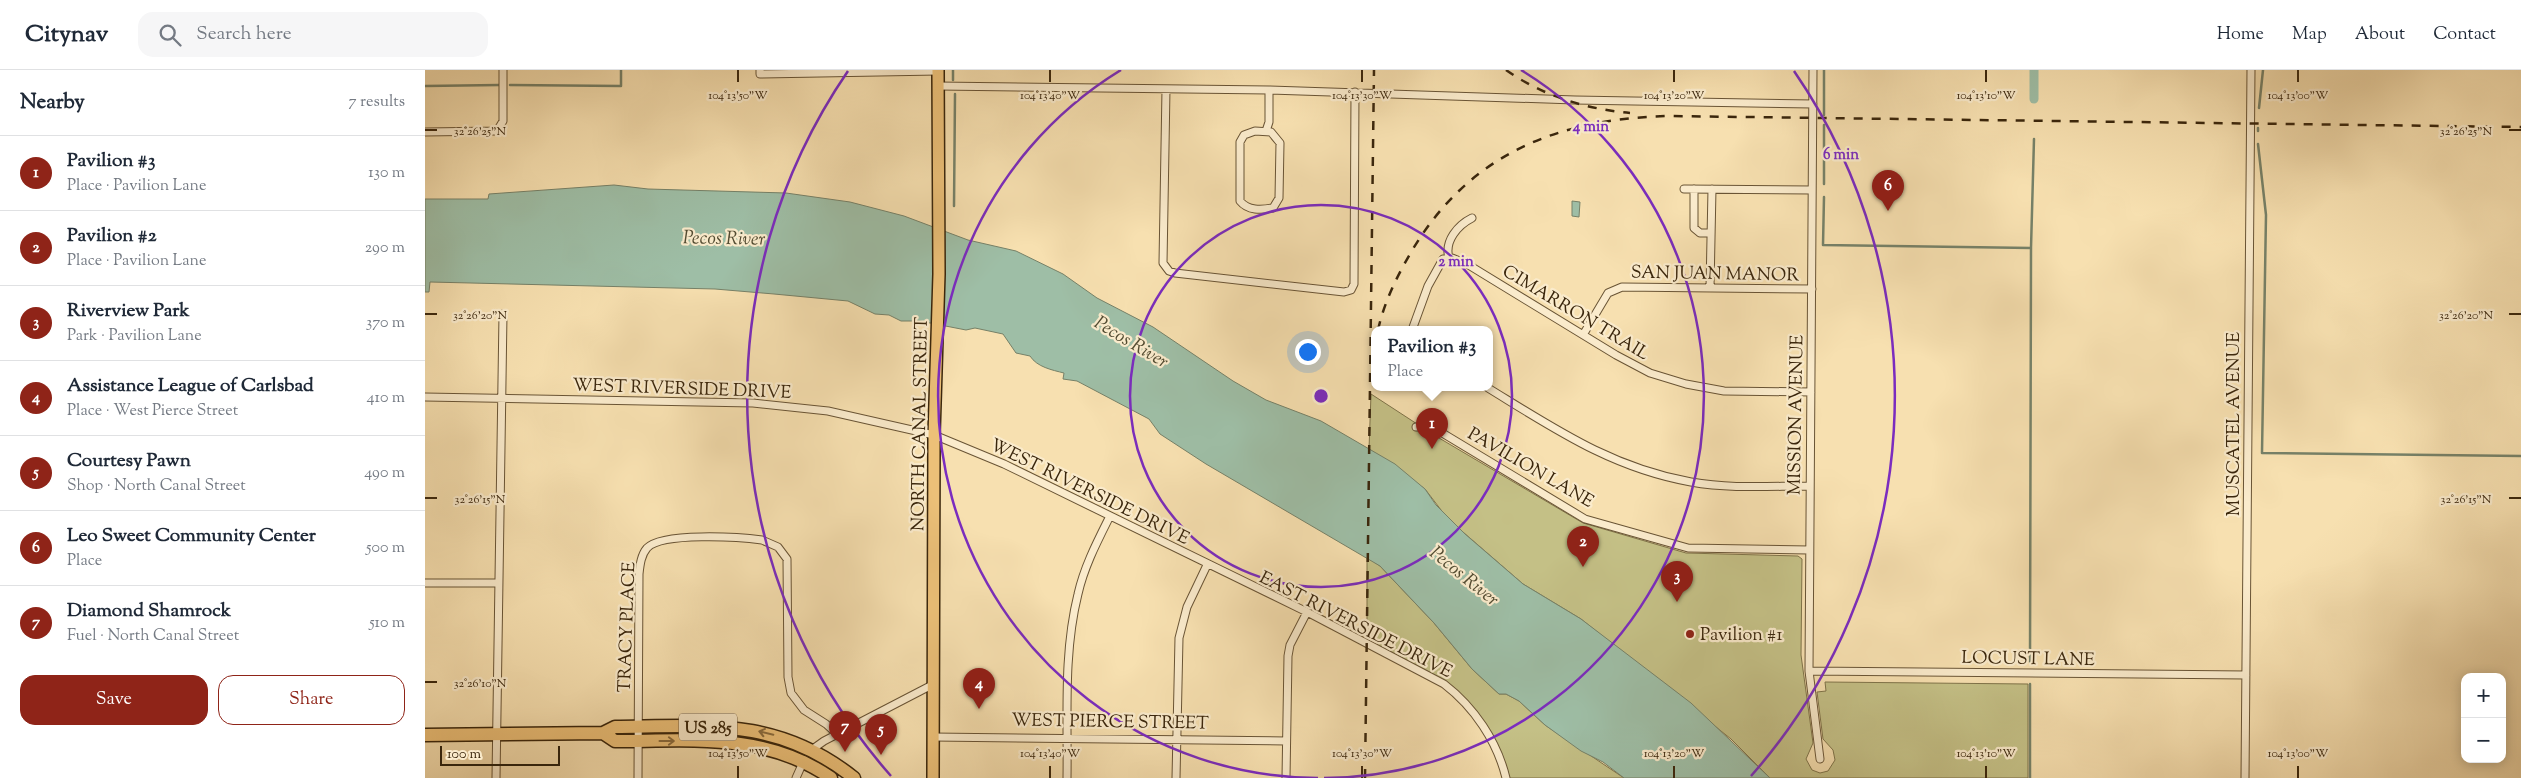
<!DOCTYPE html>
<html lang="en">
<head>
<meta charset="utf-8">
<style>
	:root { --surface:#fff; --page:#f6f6f7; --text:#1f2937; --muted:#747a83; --line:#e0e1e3; --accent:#8f2418 }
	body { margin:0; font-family:"Sorts Mill Goudy",serif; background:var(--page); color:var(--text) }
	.controls { position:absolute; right:15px; bottom:15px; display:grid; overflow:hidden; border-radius:10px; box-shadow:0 2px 12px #0003 }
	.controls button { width:45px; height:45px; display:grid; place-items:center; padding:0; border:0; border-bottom:1px solid var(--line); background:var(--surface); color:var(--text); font:25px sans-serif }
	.scale { position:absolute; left:15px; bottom:12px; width:120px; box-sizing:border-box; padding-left:5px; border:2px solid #3a260c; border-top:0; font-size:14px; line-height:18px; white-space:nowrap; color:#3a260c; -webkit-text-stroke:4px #faebcc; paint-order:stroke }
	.you { position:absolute; left:882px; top:281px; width:18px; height:18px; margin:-12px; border:4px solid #fff; border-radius:50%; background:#1a73e8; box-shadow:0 0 0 8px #1a73e833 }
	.badge { display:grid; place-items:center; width:32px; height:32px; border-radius:50%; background:var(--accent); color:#fff; font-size:16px; font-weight:700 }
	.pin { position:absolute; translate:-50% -41px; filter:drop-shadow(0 1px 2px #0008) }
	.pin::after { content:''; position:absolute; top:26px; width:18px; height:15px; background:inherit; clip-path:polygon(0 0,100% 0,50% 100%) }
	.popup { position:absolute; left:946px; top:256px; width:122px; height:65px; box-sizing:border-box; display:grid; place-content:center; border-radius:10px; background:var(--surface); filter:drop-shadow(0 1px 4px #0005); font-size:16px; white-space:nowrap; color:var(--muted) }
	.popup b { font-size:19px; color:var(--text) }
	.popup::after { content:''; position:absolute; left:50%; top:100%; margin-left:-10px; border:10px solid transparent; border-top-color:var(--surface) }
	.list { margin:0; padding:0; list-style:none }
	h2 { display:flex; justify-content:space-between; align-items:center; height:65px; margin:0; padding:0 20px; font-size:21px }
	h2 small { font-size:16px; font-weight:400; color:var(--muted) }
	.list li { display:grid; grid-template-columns:32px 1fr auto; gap:15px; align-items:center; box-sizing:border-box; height:75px; padding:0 20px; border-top:1px solid var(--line) }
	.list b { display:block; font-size:19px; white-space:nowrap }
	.list p { margin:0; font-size:16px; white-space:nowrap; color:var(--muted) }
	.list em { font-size:16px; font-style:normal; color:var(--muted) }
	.actions { display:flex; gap:10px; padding:15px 20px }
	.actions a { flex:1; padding:11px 0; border:1px solid var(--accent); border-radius:15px; text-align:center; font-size:18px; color:var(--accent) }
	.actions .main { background:var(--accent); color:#fff }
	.icon { flex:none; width:28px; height:28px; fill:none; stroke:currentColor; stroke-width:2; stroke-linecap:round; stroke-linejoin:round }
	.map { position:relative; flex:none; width:2096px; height:708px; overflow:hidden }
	header { display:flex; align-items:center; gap:30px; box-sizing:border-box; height:70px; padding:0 25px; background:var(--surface); border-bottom:1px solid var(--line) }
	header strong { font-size:24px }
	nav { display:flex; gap:28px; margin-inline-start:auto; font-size:18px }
	.search { width:350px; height:45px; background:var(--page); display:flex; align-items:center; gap:12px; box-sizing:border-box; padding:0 18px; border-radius:15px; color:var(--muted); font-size:19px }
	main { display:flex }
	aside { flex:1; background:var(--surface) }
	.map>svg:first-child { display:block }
</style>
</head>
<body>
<header>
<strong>Citynav</strong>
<div class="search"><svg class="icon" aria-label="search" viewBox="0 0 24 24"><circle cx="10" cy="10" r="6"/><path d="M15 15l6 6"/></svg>Search here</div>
<nav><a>Home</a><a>Map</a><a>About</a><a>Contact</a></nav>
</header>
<main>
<aside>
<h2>Nearby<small>7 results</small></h2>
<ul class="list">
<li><span class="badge">1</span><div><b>Pavilion #3</b><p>Place · Pavilion Lane</p></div><em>130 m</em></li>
<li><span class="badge">2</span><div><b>Pavilion #2</b><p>Place · Pavilion Lane</p></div><em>290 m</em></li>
<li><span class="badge">3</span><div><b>Riverview Park</b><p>Park · Pavilion Lane</p></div><em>370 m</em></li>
<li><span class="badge">4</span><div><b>Assistance League of Carlsbad</b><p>Place · West Pierce Street</p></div><em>410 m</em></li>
<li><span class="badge">5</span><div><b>Courtesy Pawn</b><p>Shop · North Canal Street</p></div><em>490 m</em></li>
<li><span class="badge">6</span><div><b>Leo Sweet Community Center</b><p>Place</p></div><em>500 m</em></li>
<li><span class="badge">7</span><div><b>Diamond Shamrock</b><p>Fuel · North Canal Street</p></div><em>510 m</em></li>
</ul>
<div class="actions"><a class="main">Save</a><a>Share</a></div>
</aside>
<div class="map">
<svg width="2096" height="708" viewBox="0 0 2096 708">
	<rect width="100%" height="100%" fill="#f7e0b0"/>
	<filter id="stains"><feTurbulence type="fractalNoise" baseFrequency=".004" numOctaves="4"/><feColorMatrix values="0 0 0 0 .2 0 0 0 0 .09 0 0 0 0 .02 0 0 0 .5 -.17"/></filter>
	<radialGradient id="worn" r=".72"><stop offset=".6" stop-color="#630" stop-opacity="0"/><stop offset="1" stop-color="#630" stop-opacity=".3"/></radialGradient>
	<path fill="#c4c086" stroke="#7f7349" d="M 946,324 L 1009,365 L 1158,453 L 1261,483 L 1373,486 L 1377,489 L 1376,585 L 1388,673 L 1381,689 L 1387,700 L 1395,703 L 1403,701 L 1410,690 L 1408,680 L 1398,669 L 1392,622 L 1401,621 L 1400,612 L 1603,614 L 1603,708 L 1345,708 L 1306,669 L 1156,549 L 1098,514 L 1023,449 L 1000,419 L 944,379 Z
		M 942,487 L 955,496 L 1009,553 L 1047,599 L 1074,624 L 1081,624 L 1094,631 L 1120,655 L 1199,708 L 1081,708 L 1069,674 L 1028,621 L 942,572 Z"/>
	<path fill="#9ebea6" stroke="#768168" d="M 189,115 L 223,119 L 361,123 L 425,132 L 479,146 L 543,170 L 591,181 L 638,204 L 672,228 L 728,257 L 808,311 L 841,330 L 896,351 L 970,394 L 1000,419 L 1011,435 L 1040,464 L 1098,514 L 1156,549 L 1266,633 L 1345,708 L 1199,708 L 1178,692 L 1156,681 L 1120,655 L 1094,631 L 1081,624 L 1074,624 L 1047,599 L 1009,553 L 955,496 L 781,394 L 735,364 L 724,349 L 652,311 L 638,309 L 639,303 C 627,300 612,297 605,286 L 591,283 L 578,264 L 550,258 L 541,260 L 495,251 L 476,251 L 464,245 L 450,244 L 423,231 L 349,224 L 290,219 L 5,212 L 4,222 L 0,222 L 0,129 L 63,129 L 64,124 Z
		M 1147,131 L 1155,132 L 1154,147 L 1147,146 Z"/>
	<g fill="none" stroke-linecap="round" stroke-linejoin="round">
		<path stroke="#768168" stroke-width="2.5" d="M 528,10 L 528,0
			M 85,15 L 196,16 L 196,0
			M 0,16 L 74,15
			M 1834,38 L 1838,0
			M 1399,45 L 1399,0
			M 1833,58 L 1833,61
			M 1833,74 L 1841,145 L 1837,383 L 2096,386
			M 1399,114 L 1399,55
			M 1399,127 L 1398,175 L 1606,178 L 1609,69
			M 529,136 L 530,24
			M 1605,592 L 1606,178
			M 1605,708 L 1605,614"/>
		<path stroke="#9ebea6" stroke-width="9" d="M 1609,29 L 1609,0"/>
		<defs>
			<path id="street" d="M 335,0 L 335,4 L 513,1
				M 1388,0 L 1384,601 L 1395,689
				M 513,16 L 844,20 L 1150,30 L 1388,34
				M 741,19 L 738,193 L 744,201 L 750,203 L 919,222 L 926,220 L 929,214 L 930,22
				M 830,61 L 846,62 L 855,73 L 854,128 L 848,138 C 836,140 823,141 815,131 L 815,72 L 819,65 Z
				M 841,61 L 844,52 L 844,20
				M 0,62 L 72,61 L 78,51 L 78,0
				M 1259,119 L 1387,120
				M 1269,119 L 1269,158 L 1275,163 L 1285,163
				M 1024,188 C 1019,171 1033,155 1047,148
				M 1285,218 L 1287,119
				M 987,260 L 1003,216 L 1018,189 L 1027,188 L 1042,194 L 1191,285 L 1225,303 L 1261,314 L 1299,321 L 1386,322
				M 1158,265 L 1183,223 L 1197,217 L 1387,219
				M 1063,318 C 1130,359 1187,398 1266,412 C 1305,419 1345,416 1384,416
				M 0,327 L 328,333 L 403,341 L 509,365 L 579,394 L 882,542 L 1019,614 C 1049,637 1072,671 1081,708
				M 991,357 L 1004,357 L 1014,361 L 1160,449 L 1263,478 L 1384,480
				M 0,513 L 72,513
				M 1384,601 L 1821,605
				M 508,667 L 861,671
				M 385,681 L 399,671 L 507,615
				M 71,708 L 78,244
				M 213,708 L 214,504 C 215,495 216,485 222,478 C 237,462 314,467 337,470 L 353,477 L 362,489 L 363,607 L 366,623 L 379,640 L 401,654 L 412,664
				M 371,708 L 379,690
				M 642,708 C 643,647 638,584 653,524 C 659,497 672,472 685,446
				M 751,708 L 754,568 L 762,537 L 782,495
				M 861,708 L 863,586 L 865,575 L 882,542
				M 1820,708 L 1826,0"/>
			<path id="primary" d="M 508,708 L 509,365 L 514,204 L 513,0"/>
			<path id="highway" d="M 178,663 L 190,671 C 265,671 340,662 406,708
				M 0,665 L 178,663 L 190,657 C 281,656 353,647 429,708"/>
		</defs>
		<use href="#street" stroke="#695435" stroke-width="9"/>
		<use href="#primary" stroke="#3a260c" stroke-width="14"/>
		<use href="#highway" stroke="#3a260c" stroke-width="15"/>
		<use href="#street" stroke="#faebcc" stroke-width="7"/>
		<use href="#primary" stroke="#ecc078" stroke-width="11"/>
		<use href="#highway" stroke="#ecc078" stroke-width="12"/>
		<path stroke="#3a260c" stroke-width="2.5" stroke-dasharray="9 9" stroke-linecap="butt" d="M 1081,0 C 1118,26 1161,39 1205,43
			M 953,260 C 959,233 971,208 985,184 C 1043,84 1132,49 1243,46 L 2096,57
			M 940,708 L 949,0"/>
	</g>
	<defs><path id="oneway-shaft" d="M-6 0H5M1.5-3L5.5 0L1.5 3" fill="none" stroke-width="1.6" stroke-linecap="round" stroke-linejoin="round" transform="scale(1.25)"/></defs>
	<g stroke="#8a6b3d">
		<use href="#oneway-shaft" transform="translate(341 663) rotate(-167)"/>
		<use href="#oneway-shaft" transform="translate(242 671)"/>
	</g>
	<path fill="none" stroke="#3a260c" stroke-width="2" d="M 313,0 L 313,12M 625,0 L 625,12M 937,0 L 937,12M 1249,0 L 1249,12M 1561,0 L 1561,12M 1873,0 L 1873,12M 0,60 L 12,60M 2084,60 L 2096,60M 0,244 L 12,244M 2084,244 L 2096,244M 0,428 L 12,428M 2084,428 L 2096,428M 0,612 L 12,612M 313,696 L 313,708M 625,696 L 625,708M 937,696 L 937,708M 1249,696 L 1249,708M 1561,696 L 1561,708M 1873,696 L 1873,708"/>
	<g fill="none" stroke="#7b2cbf" stroke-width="2.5">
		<circle cx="896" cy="326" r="191"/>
		<path d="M893 708A382 382 0 0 1 696 0M1096 0A382 382 0 0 1 899 708"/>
		<path d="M466 706A574 574 0 0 1 423 1M1369 1A574 574 0 0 1 1326 706"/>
	</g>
	<circle fill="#8f2418" stroke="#faebcc" stroke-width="2" cx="1265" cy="564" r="5"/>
	<g text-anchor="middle" stroke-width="4.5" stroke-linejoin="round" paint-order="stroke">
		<rect fill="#faebcc" stroke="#746146" stroke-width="1" x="254" y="643.5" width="58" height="27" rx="4"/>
		<g font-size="16" font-weight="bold" fill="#3a260c">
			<text x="283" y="663">US 285</text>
		</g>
		<g font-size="18" fill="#3a260c" stroke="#faebcc">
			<text transform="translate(1290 203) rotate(1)" y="6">SAN JUAN MANOR</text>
			<text transform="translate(1151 242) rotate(31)" y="6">CIMARRON TRAIL</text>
			<text transform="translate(257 318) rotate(2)" y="6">WEST RIVERSIDE DRIVE</text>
			<text transform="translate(1370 345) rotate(-89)" y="6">MISSION AVENUE</text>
			<text transform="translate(494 354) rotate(-89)" y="6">NORTH CANAL STREET</text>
			<text transform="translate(1808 354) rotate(-90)" y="6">MUSCATEL AVENUE</text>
			<text transform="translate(1106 397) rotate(30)" y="6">PAVILION LANE</text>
			<text transform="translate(665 421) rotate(26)" y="6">WEST RIVERSIDE DRIVE</text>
			<text transform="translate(931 554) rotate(27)" y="6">EAST RIVERSIDE DRIVE</text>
			<text transform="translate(201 557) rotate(-88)" y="6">TRACY PLACE</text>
			<text transform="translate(1603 588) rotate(1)" y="6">LOCUST LANE</text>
			<text transform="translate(685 651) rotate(1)" y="6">WEST PIERCE STREET</text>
		</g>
		<g font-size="18" fill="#3a260c" stroke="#faebcc" text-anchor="start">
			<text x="1275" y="570">Pavilion #1</text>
		</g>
		<g font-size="19" font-style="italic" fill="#534c32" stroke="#faebcc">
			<text transform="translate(299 167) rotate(1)" y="7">Pecos River</text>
			<text transform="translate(707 271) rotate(31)" y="7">Pecos River</text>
			<text transform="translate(1040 505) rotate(39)" y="7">Pecos River</text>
		</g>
	</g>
	<g font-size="12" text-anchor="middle" fill="#3a260c" stroke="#faebcc" stroke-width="4.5" stroke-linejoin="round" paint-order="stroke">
		<text x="313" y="29">104°13'50"W</text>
		<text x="625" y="29">104°13'40"W</text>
		<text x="937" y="29">104°13'30"W</text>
		<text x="1249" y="29">104°13'20"W</text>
		<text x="1561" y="29">104°13'10"W</text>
		<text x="1873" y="29">104°13'00"W</text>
		<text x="55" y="65">32°26'25"N</text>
		<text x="2041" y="65">32°26'25"N</text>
		<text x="55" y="249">32°26'20"N</text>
		<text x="2041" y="249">32°26'20"N</text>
		<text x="55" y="433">32°26'15"N</text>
		<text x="2041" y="433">32°26'15"N</text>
		<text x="55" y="617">32°26'10"N</text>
		<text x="313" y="687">104°13'50"W</text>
		<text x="625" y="687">104°13'40"W</text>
		<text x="937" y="687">104°13'30"W</text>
		<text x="1249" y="687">104°13'20"W</text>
		<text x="1561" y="687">104°13'10"W</text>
		<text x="1873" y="687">104°13'00"W</text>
	</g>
	<circle cx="896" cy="326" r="8" fill="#7b2cbf" stroke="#faebcc" stroke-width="2.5"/>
	<g font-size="15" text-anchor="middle" font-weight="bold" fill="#7b2cbf" stroke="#faebcc" stroke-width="4.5" stroke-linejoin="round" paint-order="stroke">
		<text x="1166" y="61">4 min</text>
		<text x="1416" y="89">6 min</text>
		<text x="1031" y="196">2 min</text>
	</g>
	<rect width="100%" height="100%" filter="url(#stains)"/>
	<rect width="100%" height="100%" fill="url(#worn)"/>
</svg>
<div class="controls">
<button>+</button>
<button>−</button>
</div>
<div class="scale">100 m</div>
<div class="you"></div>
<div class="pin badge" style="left:1007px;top:379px">1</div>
<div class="popup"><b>Pavilion #3</b>Place</div>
<div class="pin badge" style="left:1158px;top:497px">2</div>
<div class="pin badge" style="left:1252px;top:532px">3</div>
<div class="pin badge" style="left:554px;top:639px">4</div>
<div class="pin badge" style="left:456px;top:685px">5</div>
<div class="pin badge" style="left:1463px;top:141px">6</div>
<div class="pin badge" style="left:420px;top:682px">7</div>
</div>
</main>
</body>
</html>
